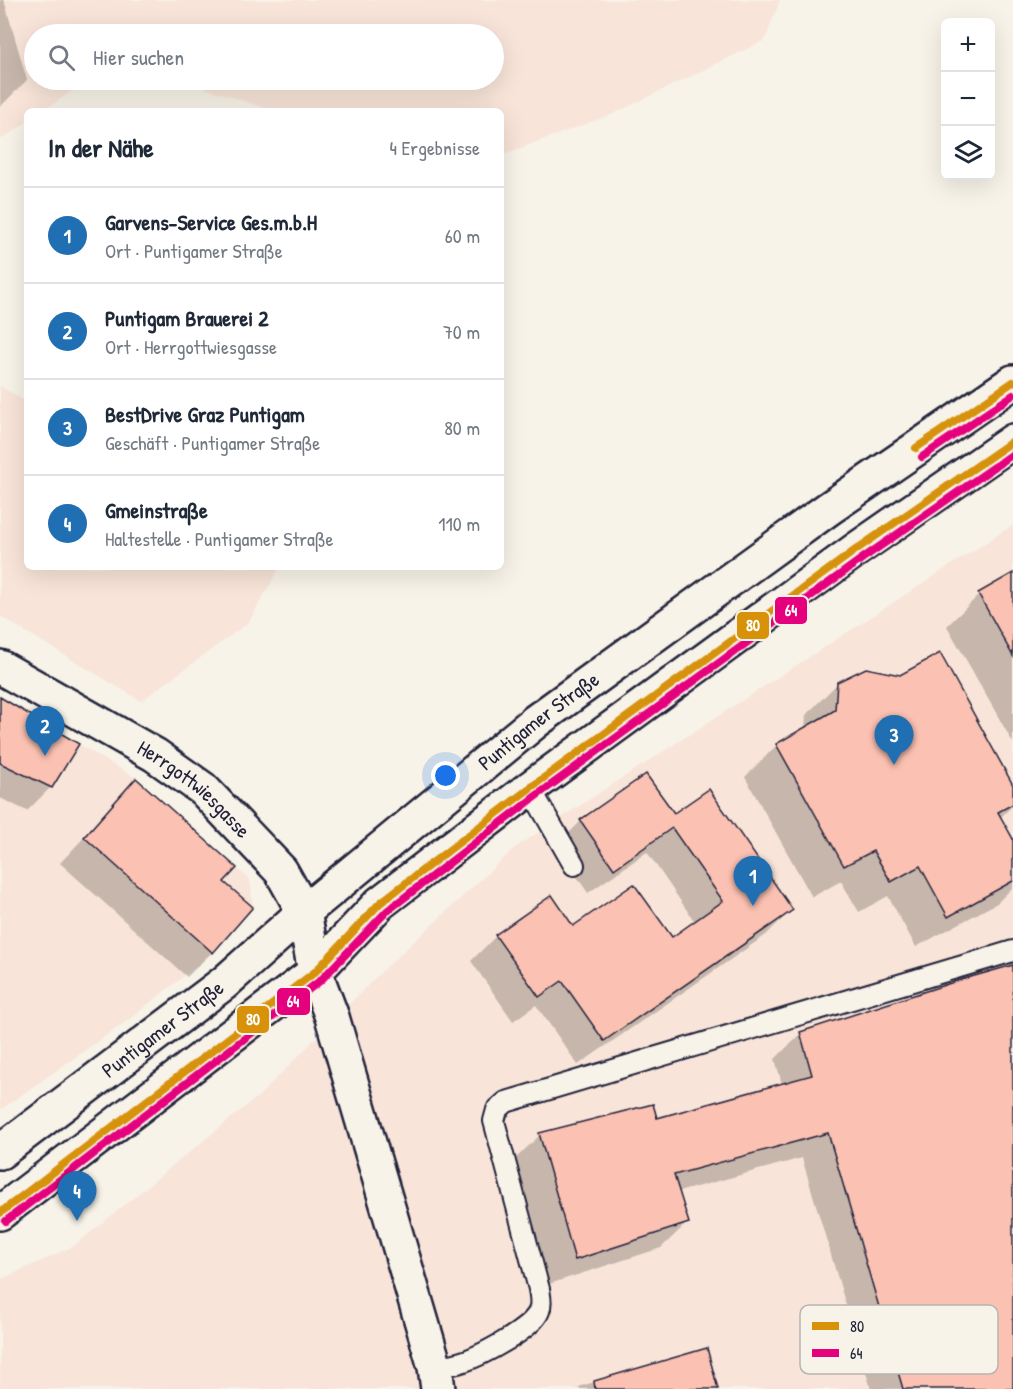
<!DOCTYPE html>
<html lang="de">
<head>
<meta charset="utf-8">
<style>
	:root { --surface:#fff; --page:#f6f6f7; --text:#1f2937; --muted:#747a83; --line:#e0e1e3; --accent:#1f6fb2 }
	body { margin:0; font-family:"Patrick Hand",sans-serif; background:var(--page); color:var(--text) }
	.controls { position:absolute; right:18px; top:18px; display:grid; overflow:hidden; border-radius:9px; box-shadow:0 6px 24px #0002 }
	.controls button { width:54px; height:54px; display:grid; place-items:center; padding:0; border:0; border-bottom:2px solid var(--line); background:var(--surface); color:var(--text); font:30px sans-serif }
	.you { position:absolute; left:446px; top:776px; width:21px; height:21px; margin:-15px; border:4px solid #fff; border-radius:50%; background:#1a73e8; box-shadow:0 0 0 9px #1a73e833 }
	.badge { display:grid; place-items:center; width:39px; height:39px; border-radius:50%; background:var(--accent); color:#fff; font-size:20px; font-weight:700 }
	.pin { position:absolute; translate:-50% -50px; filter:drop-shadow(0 2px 3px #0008) }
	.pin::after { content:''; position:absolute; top:32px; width:21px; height:18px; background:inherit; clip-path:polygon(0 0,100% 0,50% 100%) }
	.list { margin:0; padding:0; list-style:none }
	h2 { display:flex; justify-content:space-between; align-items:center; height:78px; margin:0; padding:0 24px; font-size:26px }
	h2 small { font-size:20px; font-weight:400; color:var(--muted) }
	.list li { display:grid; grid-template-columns:39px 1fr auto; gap:18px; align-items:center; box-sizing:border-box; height:96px; padding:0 24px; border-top:2px solid var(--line) }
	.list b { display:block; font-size:22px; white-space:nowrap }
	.list p { margin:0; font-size:20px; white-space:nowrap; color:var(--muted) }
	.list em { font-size:20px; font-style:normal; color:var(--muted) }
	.icon { flex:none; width:33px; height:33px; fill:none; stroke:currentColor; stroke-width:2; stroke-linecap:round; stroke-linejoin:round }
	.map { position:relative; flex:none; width:1013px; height:1389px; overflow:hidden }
	.search { position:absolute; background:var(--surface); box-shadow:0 6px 24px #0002; left:24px; top:24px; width:480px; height:66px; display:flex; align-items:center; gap:15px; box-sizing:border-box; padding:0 21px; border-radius:33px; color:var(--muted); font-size:22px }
	.panel { position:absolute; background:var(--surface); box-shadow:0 6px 24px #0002; left:24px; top:108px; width:480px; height:462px; border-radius:9px }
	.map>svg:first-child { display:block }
</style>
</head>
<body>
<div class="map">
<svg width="1013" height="1389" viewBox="0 0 1013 1389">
	<rect width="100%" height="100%" fill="#f7f3e8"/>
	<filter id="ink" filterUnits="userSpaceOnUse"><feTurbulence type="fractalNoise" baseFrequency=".0167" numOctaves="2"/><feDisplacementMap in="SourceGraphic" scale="12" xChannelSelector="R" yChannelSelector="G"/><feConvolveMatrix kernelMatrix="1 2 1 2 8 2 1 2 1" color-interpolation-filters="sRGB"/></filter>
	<g filter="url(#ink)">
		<path fill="#f8e4d8" d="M 0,0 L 780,0 L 765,40 L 613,114 L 501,155 L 501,111 L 274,111 L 181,80 L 494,80 L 494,34 L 34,34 L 34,80 L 88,80 L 43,111 L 27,111 L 27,122 L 0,140 Z
			M 0,386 L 27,402 L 27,567 L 280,567 L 248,623 L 141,701 L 0,616 Z
			M 1013,525 L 1013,1389 L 0,1389 L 0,1280 L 74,1246 L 260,1095 L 378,975 L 516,847 Z
			M 0,697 L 137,779 L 250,880 L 253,907 L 213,953 L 128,1020 L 0,1110 Z"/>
		<path fill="#0003" d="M 0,0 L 4,0 L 27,80 L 0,107 Z
			M 1013,575 L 1013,743 L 947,626 L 979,595 Z
			M 838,683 L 1013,789 L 1013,805 L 1000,818 L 1013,842 L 1013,887 L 997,903 L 916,947 L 888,896 L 859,912 L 841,881 L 812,897 L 745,777 L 777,745 L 805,729 L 806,715 Z
			M 0,698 L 51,787 L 27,811 L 0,798 Z
			M 137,781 L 222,882 L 212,952 L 187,977 L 60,863 Z
			M 674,815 L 791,910 L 766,935 L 578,1065 L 536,1005 L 513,1021 L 471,961 L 496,936 L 573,928 L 671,939 L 695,922 L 647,852 L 588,893 L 556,846 L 581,821 Z
			M 1013,967 L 1013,1389 L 871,1389 L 802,1158 L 678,1192 L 687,1223 L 661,1248 L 549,1284 L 514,1160 L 540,1135 L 656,1119 L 782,1084 L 775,1059 L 801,1033 Z
			M 706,1350 L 716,1389 L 578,1389 L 581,1386 Z"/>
		<path fill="#fbc1b2" stroke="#22223b" stroke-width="1.5" d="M 1013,573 L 1013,656 L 978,593 Z
			M 940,653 L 1013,785 L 1013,804 L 998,812 L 1013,839 L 1013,881 L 948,917 L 920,866 L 891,882 L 873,851 L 844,866 L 776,744 L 835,710 L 837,682 L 866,668 L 900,675 Z
			M 0,697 L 79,744 L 52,788 L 0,763 Z
			M 646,774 L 674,813 L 709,789 L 793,910 L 604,1041 L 562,981 L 539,997 L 495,935 L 552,895 L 573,926 L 634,884 L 672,937 L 723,901 L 672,828 L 614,869 L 580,820 Z
			M 136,778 L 237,868 L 224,882 L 253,907 L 213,953 L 84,837 Z
			M 1013,965 L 1013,1389 L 903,1389 L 828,1133 L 674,1175 L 689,1223 L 575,1260 L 539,1133 L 653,1104 L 657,1118 L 812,1075 L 800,1032 L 957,981 Z
			M 707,1348 L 718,1389 L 595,1389 L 594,1381 Z"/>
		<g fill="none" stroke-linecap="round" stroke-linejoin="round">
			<defs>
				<path id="service" d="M 530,788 L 574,865
					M 435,1367 C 443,1366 451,1365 458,1363 C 477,1358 532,1330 539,1311 C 542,1304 540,1296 539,1289 L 494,1121 L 497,1110 L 506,1102 L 1013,951"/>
				<g id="minor">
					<path id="s1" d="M 0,667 L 155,755 L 203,789 L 281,871 L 304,912 L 315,972 L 332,1017 L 435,1367 L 438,1389"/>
				</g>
				<g id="primary">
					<path id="s2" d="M 0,1152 L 224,983 L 304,912 L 536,721 L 828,509 L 1013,382"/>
					<path d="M 0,1213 L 315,972 L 380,903 L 530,788 L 857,549 L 1013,441"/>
				</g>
			</defs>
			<use href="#service" stroke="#22223b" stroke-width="24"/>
			<use href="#minor" stroke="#22223b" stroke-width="38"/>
			<use href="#primary" stroke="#22223b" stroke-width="38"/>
			<use href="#service" stroke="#f7f3e8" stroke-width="20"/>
			<use href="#minor" stroke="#f7f3e8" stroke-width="33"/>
			<use href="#primary" stroke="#f7f3e8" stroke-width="33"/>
			<defs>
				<path id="bus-1" d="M 916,448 L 1013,382
					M 0,1213 L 315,972 L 380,903 L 530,788 L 857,549 L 1013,441"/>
				<path id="bus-2" d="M 922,457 L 1013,395
					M 6,1221 L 321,980 L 387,911 L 536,796 L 863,558 L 1013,454"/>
			</defs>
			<use href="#bus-1" stroke="#f7f3e8" stroke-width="12"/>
			<use href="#bus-2" stroke="#f7f3e8" stroke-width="12"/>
			<use href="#bus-1" stroke="#d79209" stroke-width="8"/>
			<use href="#bus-2" stroke="#e5007d" stroke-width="8"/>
		</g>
	</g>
	<g text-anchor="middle" stroke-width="4.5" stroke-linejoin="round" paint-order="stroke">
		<g font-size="21" fill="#22223b" stroke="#f7f3e8">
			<text dy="7" stroke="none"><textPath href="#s2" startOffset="690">Puntigamer Straße</textPath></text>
			<text dy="7" stroke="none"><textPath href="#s1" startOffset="230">Herrgottwiesgasse</textPath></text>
			<text dy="7" stroke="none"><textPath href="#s2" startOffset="204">Puntigamer Straße</textPath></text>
		</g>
	</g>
	<rect x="800" y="1305" width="198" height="69" rx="9" fill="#f7f3e8" stroke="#b7b4b4" stroke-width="1.5"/>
	<rect x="812" y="1322" width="27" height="8" fill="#d79209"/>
	<rect x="812" y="1349" width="27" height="8" fill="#e5007d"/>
	<g font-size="16" fill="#22223b">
		<text x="850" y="1332">80</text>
		<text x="850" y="1359">64</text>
	</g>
	<g stroke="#f7f3e8" stroke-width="2">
		<rect x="774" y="596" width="34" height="29" rx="6" fill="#e5007d"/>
		<rect x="736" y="611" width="34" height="29" rx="6" fill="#d79209"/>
		<rect x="276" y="987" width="35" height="29" rx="6" fill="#e5007d"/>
		<rect x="236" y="1005" width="34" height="29" rx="6" fill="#d79209"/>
	</g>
	<g font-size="16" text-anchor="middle" font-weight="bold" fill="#fff">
		<text x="791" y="616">64</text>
		<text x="753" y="631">80</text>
		<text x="293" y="1007">64</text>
		<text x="253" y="1025">80</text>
	</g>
</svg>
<div class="controls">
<button>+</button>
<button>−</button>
<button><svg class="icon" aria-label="layers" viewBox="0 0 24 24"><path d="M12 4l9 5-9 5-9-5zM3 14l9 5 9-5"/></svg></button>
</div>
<div class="you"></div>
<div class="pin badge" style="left:753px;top:906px">1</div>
<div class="pin badge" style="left:45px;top:756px">2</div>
<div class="pin badge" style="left:894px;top:765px">3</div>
<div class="pin badge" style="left:77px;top:1221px">4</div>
<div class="search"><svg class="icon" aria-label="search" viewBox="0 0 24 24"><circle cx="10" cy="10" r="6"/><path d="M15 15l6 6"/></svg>Hier suchen</div>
<section class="panel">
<h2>In der Nähe<small>4 Ergebnisse</small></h2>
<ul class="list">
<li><span class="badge">1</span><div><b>Garvens-Service Ges.m.b.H</b><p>Ort · Puntigamer Straße</p></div><em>60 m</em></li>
<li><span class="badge">2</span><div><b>Puntigam Brauerei 2</b><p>Ort · Herrgottwiesgasse</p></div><em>70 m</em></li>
<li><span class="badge">3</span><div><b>BestDrive Graz Puntigam</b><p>Geschäft · Puntigamer Straße</p></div><em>80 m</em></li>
<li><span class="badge">4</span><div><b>Gmeinstraße</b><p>Haltestelle · Puntigamer Straße</p></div><em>110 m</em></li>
</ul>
</section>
</div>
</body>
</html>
